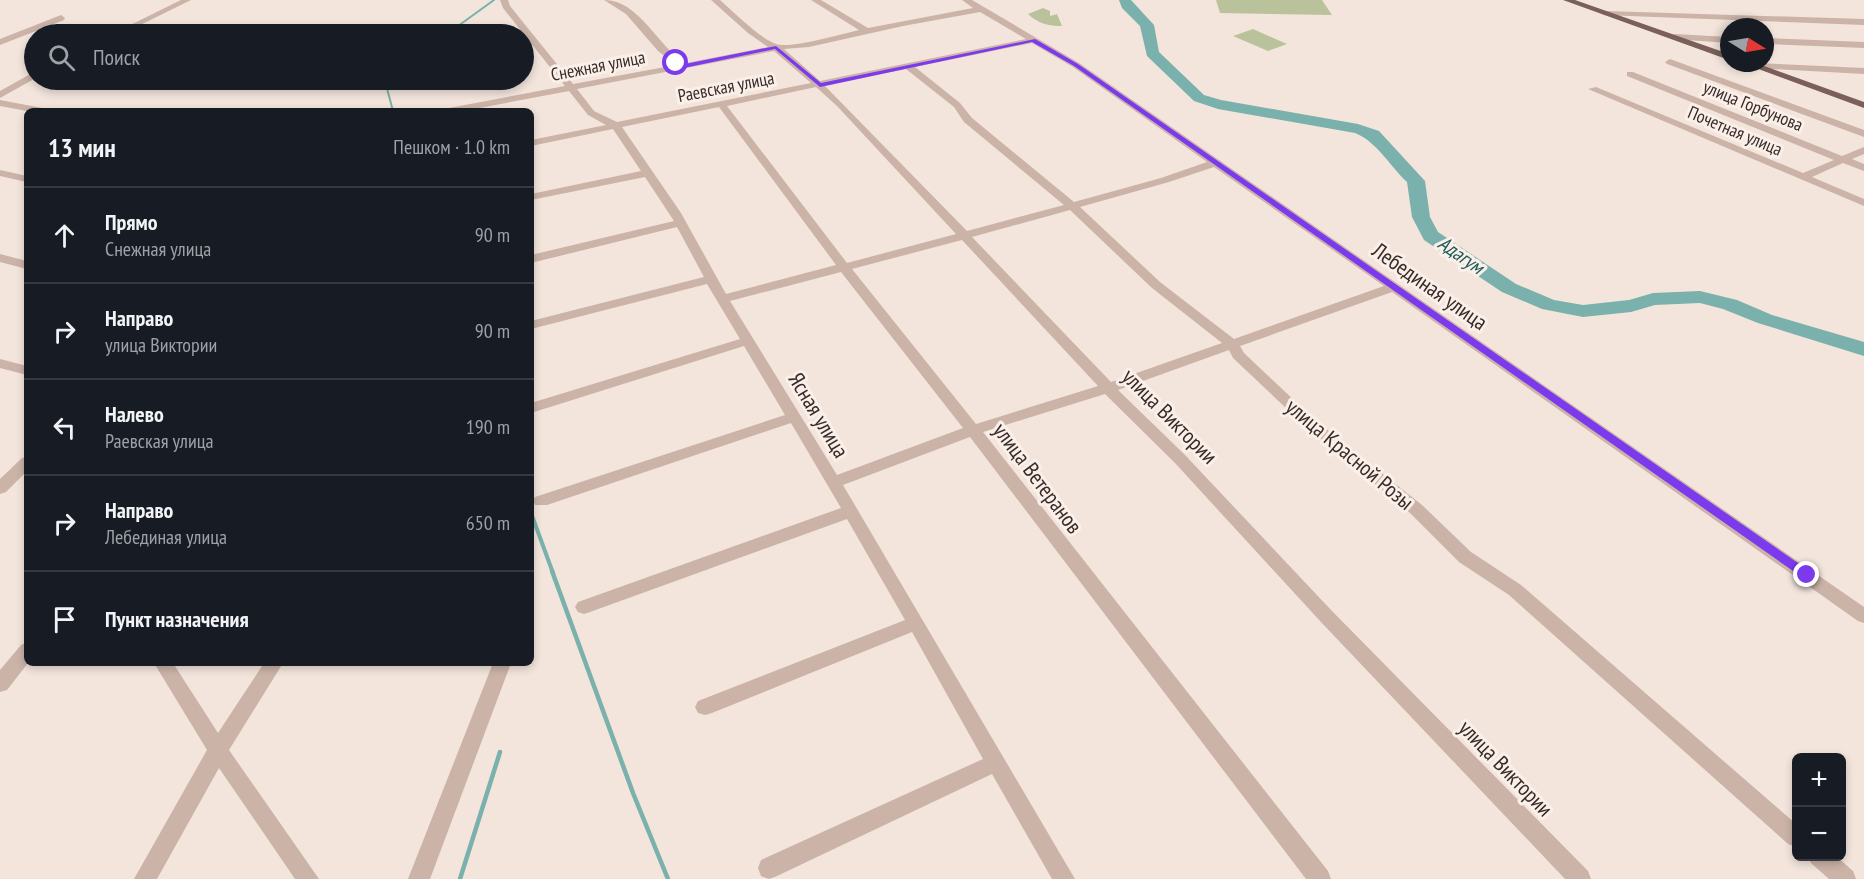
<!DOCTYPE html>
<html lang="ru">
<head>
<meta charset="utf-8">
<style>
	:root { --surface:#171b24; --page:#20242c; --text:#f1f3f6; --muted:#9ea1a6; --line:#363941 }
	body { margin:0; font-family:"PT Sans Narrow",sans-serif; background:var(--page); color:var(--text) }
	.controls { position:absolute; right:18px; bottom:18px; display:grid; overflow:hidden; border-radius:9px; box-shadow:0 3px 9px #0003 }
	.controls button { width:54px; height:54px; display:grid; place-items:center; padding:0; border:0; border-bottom:2px solid var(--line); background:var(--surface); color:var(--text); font:30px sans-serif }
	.compass { position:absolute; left:1720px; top:18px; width:54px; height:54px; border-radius:50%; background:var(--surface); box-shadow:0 3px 9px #0003; rotate:101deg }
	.stop { position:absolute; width:18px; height:18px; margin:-14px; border:4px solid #7c3aed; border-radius:50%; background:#fff }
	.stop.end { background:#7c3aed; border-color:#fff; box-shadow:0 2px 6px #0008 }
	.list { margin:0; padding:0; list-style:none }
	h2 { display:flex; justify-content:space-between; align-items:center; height:78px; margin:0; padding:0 24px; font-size:26px }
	h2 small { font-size:20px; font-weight:400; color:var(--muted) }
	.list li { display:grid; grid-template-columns:39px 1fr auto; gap:18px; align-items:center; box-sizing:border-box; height:96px; padding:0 24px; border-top:2px solid var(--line) }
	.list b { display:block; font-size:22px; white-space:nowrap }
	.list p { margin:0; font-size:20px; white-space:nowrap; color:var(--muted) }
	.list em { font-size:20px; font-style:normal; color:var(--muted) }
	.icon { flex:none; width:33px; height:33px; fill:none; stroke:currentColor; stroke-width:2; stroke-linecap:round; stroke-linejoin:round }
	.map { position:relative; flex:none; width:1864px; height:879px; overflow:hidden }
	.search { position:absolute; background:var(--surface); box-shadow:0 3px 9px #0003; left:24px; top:24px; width:510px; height:66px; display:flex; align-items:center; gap:15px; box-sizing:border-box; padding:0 21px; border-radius:33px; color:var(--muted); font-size:22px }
	.panel { position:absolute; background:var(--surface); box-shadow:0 3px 9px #0003; left:24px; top:108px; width:510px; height:558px; border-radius:9px }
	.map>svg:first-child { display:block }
</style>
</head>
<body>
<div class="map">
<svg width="1864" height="879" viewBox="0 0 1864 879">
	<rect width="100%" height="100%" fill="#f3e5dc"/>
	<path fill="#bac29c" d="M 1216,0 L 1322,0 L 1332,15 L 1220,13 Z
		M 1043,8 L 1050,11 L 1050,16 L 1057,14 L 1062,26 C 1048,26 1039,24 1028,14 Z
		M 1253,29 L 1287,44 L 1268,51 L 1233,36 Z"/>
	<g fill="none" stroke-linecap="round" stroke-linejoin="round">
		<path stroke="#7ab1ac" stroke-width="2" d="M 447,34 L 494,0
			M 387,80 L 385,81 L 393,111"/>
		<path stroke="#7ab1ac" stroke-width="4" d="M 531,513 L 553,573"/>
		<path stroke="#7ab1ac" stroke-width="4.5" d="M 552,571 L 633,793 L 668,879
			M 460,879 L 500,752"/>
		<path fill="#7ab1ac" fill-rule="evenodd" d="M 1119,0 L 1131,0 L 1154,25 L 1159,52 L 1204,95 L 1221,100 L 1358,124 L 1379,131 L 1425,181 L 1430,217 L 1438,232 L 1516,284 L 1554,300 L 1583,305 L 1629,300 L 1653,293 L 1700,291 L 1737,300 L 1772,315 L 1864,342 L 1864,356 L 1758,323 L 1723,309 L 1700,303 L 1655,305 L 1631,312 L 1583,317 L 1542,309 L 1502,292 L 1424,240 L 1412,217 L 1407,182 C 1390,166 1376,141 1355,133 L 1218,109 L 1194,101 L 1147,56 L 1140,26 L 1122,8 Z"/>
		<path fill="#cbb3a8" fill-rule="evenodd" d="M 181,0 L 191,0 L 122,34 L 112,34 Z
			M 500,0 L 508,0 L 510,6 L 573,84 L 676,65 L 658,51 L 626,14 L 604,0 C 640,0 657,47 686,63 L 768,47 L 748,33 L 711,0 L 720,0 C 735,13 758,37 776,44 C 790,49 842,34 859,30 L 811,0 L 821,0 L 868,28 L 973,8 L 962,0 L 972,0 L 1079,63 L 1864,607 L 1864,623 L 1858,621 L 1392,292 L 1240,346 L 1244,353 L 1315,420 L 1422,505 L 1471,552 L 1521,585 L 1796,824 L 1796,847 L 1788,844 L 1509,595 L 1459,562 L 1410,513 L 1305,426 L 1233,358 L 1229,350 L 1118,390 L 1185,455 L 1332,611 L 1588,871 L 1591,879 L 1565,879 L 1320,621 L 1175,463 L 1105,394 L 983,432 L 1328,871 L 1331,879 L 1306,879 L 970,437 L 843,485 L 1075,879 L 1052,879 L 992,774 L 777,876 L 769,879 L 761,876 L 758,868 L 761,860 L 983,759 L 912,632 L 712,713 L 705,715 L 698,713 L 695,707 L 698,701 L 905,620 L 847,519 L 590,612 L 584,614 L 578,612 L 575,607 L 578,602 L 841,508 L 791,423 L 547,505 L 535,505 L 533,501 L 535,497 L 785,415 L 744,346 L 531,413 L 531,403 L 740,339 L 707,284 L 531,329 L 531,321 L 704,277 L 677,227 L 531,263 L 531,255 L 674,221 L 645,177 L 531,200 L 531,194 L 641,171 L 613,129 L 531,146 L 531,140 L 606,125 L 588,115 L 569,91 L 464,111 L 444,111 L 449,108 L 565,86 L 503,8 ZM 980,12 L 1026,39 L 820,81 L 784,49 L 809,47 L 903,26 ZM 1032,43 L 1073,67 L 1207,162 L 1161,178 L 1074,202 L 972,118 L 960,103 L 915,67 ZM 774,51 L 811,83 L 617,122 L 594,111 L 577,89 ZM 906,69 L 954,107 L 964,122 L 1064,205 L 967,231 L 825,86 ZM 816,87 L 837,106 L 956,234 L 847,263 L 727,106 ZM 719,107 L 836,265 L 726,294 L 681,213 L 622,127 ZM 1214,167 L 1384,286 L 1234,339 L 1160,282 L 1080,207 L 1169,182 ZM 1070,210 L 1152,288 L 1222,343 L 1111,382 L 972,237 ZM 962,240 L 1098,386 L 976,424 L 852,269 ZM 841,272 L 963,428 L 837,475 L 730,301 Z
			M 1606,11 L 1864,19 L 1864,25 L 1603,15 L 1602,13 Z
			M 61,15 L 65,18 L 64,20 L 0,45 L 0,39 Z
			M 1675,34 L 1729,37 L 1729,43 L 1672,39 L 1672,35 Z
			M 1765,38 L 1864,42 L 1864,48 L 1765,44 Z
			M 1670,59 L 1864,130 L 1864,137 L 1667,64 L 1665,62 Z
			M 1756,63 L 1864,68 L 1864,74 L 1753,68 L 1753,64 Z
			M 34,72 L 34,79 L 0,98 L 0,91 Z
			M 1627,72 L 1633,72 L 1842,156 L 1864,147 L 1864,154 L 1852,159 L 1864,164 L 1864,171 L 1843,163 L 1812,177 L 1864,199 L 1864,206 L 1588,89 L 1596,87 L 1803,173 L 1834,160 L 1627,76 Z
			M 0,100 L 42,108 L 47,111 L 27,111 L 0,106 Z
			M 0,170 L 27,176 L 27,182 L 0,176 Z
			M 0,254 L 27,261 L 27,269 L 0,262 Z
			M 0,359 L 27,366 L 27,375 L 0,368 Z
			M 27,457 L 27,471 L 6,492 L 0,494 L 0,479 L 22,458 Z
			M 27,642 L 28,663 L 7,690 L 0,692 L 0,670 L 21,645 Z
			M 154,663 L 173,663 L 218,733 L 264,663 L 283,663 L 229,750 L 319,879 L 295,879 L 219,768 L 157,879 L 134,879 L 207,750 Z
			M 493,663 L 511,663 L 430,879 L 408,879 Z
			M 1808,856 L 1836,856 L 1853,871 L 1856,879 L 1829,879 L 1811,863 Z"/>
		<path fill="#7a6059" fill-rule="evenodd" d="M 1563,0 L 1575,0 L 1729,54 L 1729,60 Z
			M 1742,63 L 1756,63 L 1864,102 L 1864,108 Z"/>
	</g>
	<path fill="#7c3aed" d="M 1035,39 L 1078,64 L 1811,572 L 1811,578 L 1803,578 L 1074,66 L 1032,42 L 820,87 L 775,49 L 684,68 L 674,63 L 676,61 L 685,64 L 776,46 L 821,83 Z"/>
	<g text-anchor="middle" stroke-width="6" stroke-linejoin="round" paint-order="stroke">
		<g font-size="18" fill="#382b28" stroke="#faf0e9">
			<text transform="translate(598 66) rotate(-11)" y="6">Снежная улица</text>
			<text transform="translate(726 87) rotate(-11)" y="6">Раевская улица</text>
			<text transform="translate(1753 106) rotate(22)" y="6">улица Горбунова</text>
			<text transform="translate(1735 131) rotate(23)" y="6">Почетная улица</text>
		</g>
		<g font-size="20" font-style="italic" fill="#1c5b57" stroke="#faf0e9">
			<text transform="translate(1461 255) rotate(35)" y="7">Адагум</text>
		</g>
		<g font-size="22" fill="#382b28" stroke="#faf0e9">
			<text transform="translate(1430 286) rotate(35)" y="8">Лебединая улица</text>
			<text transform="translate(819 415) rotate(59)" y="8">Ясная улица</text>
			<text transform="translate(1170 416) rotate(45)" y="8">улица Виктории</text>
			<text transform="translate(1350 454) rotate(40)" y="8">улица Красной Розы</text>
			<text transform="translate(1038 478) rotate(53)" y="8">улица Ветеранов</text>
			<text transform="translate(1506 768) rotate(46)" y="8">улица Виктории</text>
		</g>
	</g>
</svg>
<div class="controls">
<button>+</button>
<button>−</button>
</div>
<svg class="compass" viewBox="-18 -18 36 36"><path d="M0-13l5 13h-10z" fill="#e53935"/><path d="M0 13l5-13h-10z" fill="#9ea1a6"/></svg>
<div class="stop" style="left:676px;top:63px"></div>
<div class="stop end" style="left:1807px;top:575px"></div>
<div class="search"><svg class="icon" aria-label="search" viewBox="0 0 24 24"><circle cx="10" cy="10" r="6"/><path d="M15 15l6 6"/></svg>Поиск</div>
<section class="panel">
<h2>13 мин<small>Пешком · 1.0 km</small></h2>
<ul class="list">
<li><svg class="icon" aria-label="ahead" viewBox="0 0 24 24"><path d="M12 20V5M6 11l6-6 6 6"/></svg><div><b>Прямо</b><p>Снежная улица</p></div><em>90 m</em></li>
<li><svg class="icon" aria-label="right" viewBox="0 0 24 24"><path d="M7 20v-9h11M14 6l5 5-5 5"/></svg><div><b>Направо</b><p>улица Виктории</p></div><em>90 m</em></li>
<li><svg class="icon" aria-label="left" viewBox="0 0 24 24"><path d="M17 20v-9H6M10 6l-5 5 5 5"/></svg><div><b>Налево</b><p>Раевская улица</p></div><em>190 m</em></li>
<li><svg class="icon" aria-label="right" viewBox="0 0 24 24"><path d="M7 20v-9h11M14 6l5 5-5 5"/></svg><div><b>Направо</b><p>Лебединая улица</p></div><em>650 m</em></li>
<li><svg class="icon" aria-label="arrive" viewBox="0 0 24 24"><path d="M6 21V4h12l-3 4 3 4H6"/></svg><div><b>Пункт назначения</b></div></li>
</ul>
</section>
</div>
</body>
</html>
